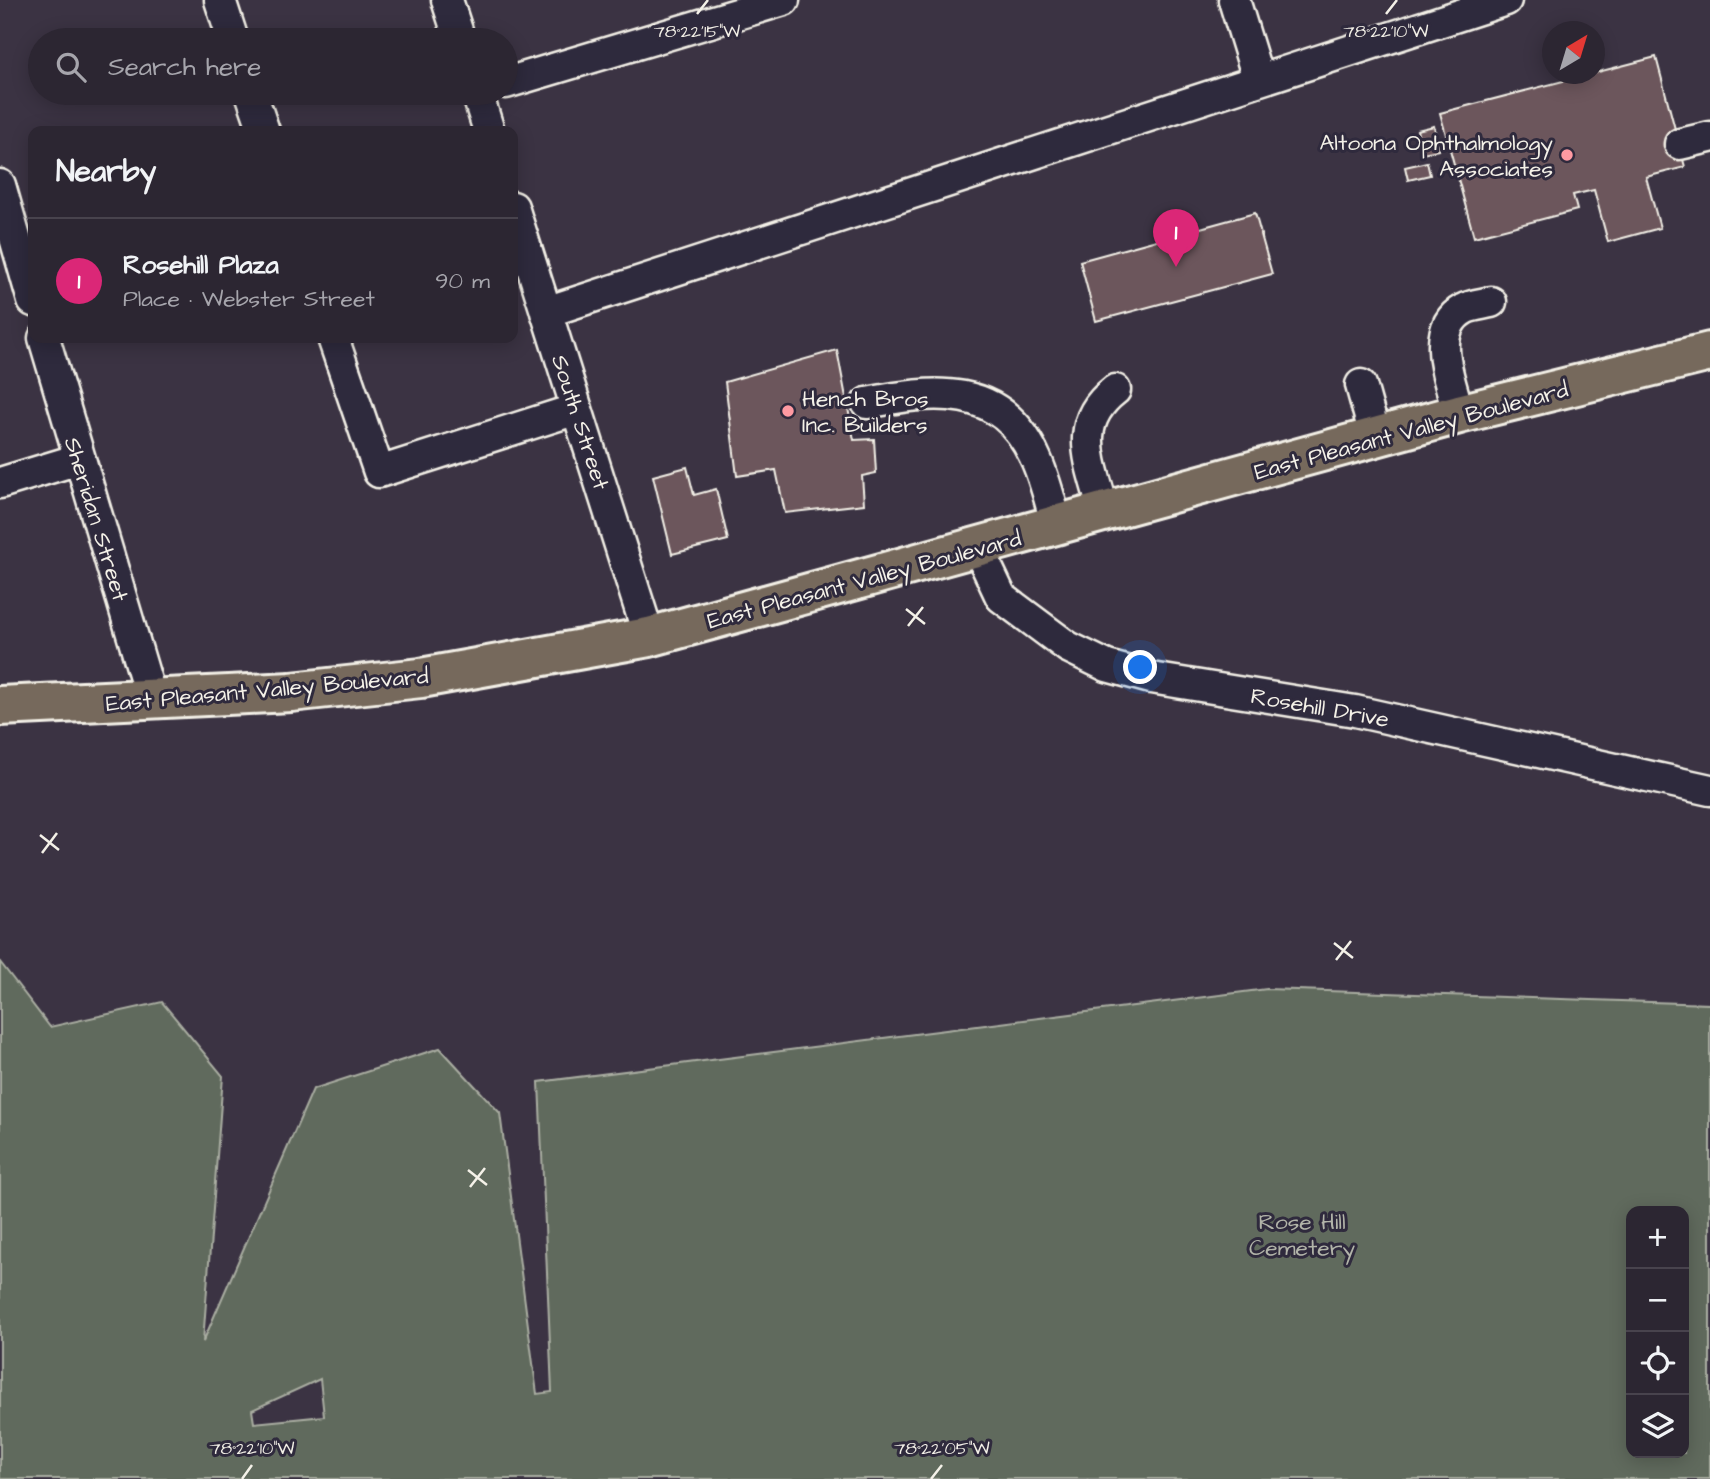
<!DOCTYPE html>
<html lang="en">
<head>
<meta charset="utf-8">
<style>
	:root { --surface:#2c2632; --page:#38323e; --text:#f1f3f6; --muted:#a6a5ac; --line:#48434d; --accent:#db2777 }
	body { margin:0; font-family:"Architects Daughter",sans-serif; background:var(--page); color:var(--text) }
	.controls { position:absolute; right:21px; bottom:21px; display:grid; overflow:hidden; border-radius:14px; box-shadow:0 4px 18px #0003 }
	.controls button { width:63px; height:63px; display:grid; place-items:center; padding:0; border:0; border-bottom:2px solid var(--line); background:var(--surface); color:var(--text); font:35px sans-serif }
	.compass { position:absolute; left:1542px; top:21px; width:63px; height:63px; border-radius:50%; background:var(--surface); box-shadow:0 4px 18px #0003; rotate:38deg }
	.you { position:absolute; left:1141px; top:668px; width:24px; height:24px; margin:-18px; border:5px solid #fff; border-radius:50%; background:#1a73e8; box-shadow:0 0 0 10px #1a73e833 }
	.badge { display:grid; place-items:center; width:46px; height:46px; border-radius:50%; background:var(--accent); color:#fff; font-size:23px; font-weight:700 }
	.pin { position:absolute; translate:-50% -58px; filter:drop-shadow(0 2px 4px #0008) }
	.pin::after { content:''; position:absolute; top:37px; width:24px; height:21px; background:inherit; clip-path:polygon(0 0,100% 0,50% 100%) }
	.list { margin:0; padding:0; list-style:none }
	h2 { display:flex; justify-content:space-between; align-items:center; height:91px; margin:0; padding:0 28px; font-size:30px }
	h2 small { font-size:23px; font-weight:400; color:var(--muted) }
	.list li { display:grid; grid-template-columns:46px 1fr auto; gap:21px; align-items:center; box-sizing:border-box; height:126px; padding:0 28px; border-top:2px solid var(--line) }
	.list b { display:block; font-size:26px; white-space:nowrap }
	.list p { margin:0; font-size:23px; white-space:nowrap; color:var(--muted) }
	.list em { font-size:23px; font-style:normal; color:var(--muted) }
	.icon { flex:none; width:38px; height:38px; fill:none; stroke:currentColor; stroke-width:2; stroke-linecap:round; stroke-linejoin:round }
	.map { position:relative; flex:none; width:1710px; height:1479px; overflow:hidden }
	.search { position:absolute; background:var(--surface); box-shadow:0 4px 18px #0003; left:28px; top:28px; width:490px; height:77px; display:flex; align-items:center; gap:18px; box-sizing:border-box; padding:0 24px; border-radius:38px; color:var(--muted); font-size:26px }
	.panel { position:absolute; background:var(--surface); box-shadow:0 4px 18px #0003; left:28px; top:126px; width:490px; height:217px; border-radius:14px }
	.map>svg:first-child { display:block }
</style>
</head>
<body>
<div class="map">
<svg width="1710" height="1479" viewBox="0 0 1710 1479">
	<rect width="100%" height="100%" fill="#3b3343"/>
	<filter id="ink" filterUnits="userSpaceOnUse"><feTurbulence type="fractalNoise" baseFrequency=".0143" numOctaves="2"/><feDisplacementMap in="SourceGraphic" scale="14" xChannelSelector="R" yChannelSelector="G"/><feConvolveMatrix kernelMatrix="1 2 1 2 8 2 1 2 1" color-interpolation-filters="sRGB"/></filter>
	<g filter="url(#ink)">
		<path fill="#616a5d" stroke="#aaaea2" stroke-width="2" fill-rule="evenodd" d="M 0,962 L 50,1027 L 162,1002 L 223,1076 L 203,1342 L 313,1089 L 440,1048 L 500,1113 L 537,1394 L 552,1392 L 539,1082 L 1267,989 L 1710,1004 L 1710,1479 L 0,1479 ZM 1631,1211 L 1684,1211 L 1684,1453 L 1631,1453 ZM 320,1379 L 324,1416 L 254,1423 L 252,1410 Z"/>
		<path fill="#6c565b" stroke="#f4f1e8" stroke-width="2" d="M 1656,57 L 1685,167 L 1646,177 L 1660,228 L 1608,242 L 1594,190 L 1573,195 L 1577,210 L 1474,237 L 1440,113 Z
			M 1434,126 L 1439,150 L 1422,153 L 1417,130 Z
			M 1427,162 L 1430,175 L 1408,180 L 1405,167 Z
			M 1255,213 L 1272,274 L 1096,321 L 1080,261 Z
			M 837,350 L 854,440 L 874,439 L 876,473 L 862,476 L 864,504 L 785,513 L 776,470 L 737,476 L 725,382 Z
			M 687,467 L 694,495 L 716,489 L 728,540 L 672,554 L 653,476 Z"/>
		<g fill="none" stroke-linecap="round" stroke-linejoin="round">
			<defs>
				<path id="minor" d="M 220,0 L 233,40
					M 447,0 L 460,40
					M 1234,0 L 1258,78
					M 506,83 L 784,0
					M 251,93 L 264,131
					M 477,93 L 489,131
					M 1680,144 L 1710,137
					M 0,185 L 33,301
					M 513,207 L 649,637
					M 546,312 L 1506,0
					M 44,338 L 152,701
					M 333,338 L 379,472 L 577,409
					M 1361,385 L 1376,439
					M 867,403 C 933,390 1000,382 1034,455 C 1045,477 1050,502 1057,526
					M 1459,414 C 1451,383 1427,329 1464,309 C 1471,305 1483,304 1491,302
					M 0,483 L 79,459
					M 1104,512 C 1092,464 1070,425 1115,390
					M 978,548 L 1001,597 L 1068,647 L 1107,666 L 1151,678 L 1355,711 L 1710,790"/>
				<path id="major" d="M 0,706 L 291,692 L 421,678 L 649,637 L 1459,414 L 1710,352"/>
			</defs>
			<use href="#minor" stroke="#f4f1e8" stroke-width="35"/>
			<use href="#major" stroke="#f4f1e8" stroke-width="44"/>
			<use href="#minor" stroke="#2f2a3d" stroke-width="30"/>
			<use href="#major" stroke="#76695c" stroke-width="38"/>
		</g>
	</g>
	<path fill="none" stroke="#f4f1e8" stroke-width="2.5" d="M 697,14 L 708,0M 1386,14 L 1397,0M 906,609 L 925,624M 908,626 L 923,607M 40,835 L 59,850M 42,853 L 57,833M 1334,943 L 1353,958M 1336,960 L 1351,941M 468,1170 L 487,1185M 470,1187 L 485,1168M 242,1479 L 252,1465M 931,1479 L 942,1465"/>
	<g fill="#ff9aa2" stroke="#2f2a3d" stroke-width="2.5">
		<circle cx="1567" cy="155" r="7"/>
		<circle cx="788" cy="411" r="7"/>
	</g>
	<g text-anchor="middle" stroke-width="6" stroke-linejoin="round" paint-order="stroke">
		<g font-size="23" fill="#f4f1e8" stroke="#2f2a3d" text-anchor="end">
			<text x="1553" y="150">Altoona Ophthalmology<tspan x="1553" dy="26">Associates</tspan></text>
			<text x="802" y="406" text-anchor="start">Hench Bros<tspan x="802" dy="26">Inc. Builders</tspan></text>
		</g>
		<g font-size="23" fill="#f4f1e8" stroke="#2f2a3d">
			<text transform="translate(581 422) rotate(72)" y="8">South Street</text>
			<text transform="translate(1411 430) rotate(-15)" y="8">East Pleasant Valley Boulevard</text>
			<text transform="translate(97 519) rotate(73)" y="8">Sheridan Street</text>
			<text transform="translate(864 579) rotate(-15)" y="8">East Pleasant Valley Boulevard</text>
			<text transform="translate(267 689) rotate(-5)" y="8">East Pleasant Valley Boulevard</text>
			<text transform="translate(1320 707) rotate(10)" y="8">Rosehill Drive</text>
		</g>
		<g font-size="23" fill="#b2b4a9" stroke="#2f2a3d">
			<text x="1302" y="1229">Rose Hill<tspan x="1302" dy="26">Cemetery</tspan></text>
		</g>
	</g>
	<g font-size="18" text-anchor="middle" fill="#f4f1e8" stroke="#2f2a3d" stroke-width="6" stroke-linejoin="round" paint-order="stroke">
		<text x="1386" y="37">78°22'10"W</text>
		<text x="697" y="37">78°22'15"W</text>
		<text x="252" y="1454">78°22'10"W</text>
		<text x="942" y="1454">78°22'05"W</text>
	</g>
</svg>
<div class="controls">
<button>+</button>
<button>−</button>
<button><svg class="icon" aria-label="locate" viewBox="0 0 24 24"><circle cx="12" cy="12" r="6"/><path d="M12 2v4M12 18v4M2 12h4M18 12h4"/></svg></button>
<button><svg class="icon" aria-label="layers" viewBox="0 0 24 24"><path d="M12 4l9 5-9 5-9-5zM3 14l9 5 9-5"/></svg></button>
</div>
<svg class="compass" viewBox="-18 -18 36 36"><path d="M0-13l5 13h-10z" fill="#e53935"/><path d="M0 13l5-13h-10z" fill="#a6a5ac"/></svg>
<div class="you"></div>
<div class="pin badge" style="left:1176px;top:267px">1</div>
<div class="search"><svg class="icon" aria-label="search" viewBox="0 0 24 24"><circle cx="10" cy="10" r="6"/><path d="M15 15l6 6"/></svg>Search here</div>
<section class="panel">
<h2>Nearby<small></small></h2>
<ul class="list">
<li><span class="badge">1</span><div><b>Rosehill Plaza</b><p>Place · Webster Street</p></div><em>90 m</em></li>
</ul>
</section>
</div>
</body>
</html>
